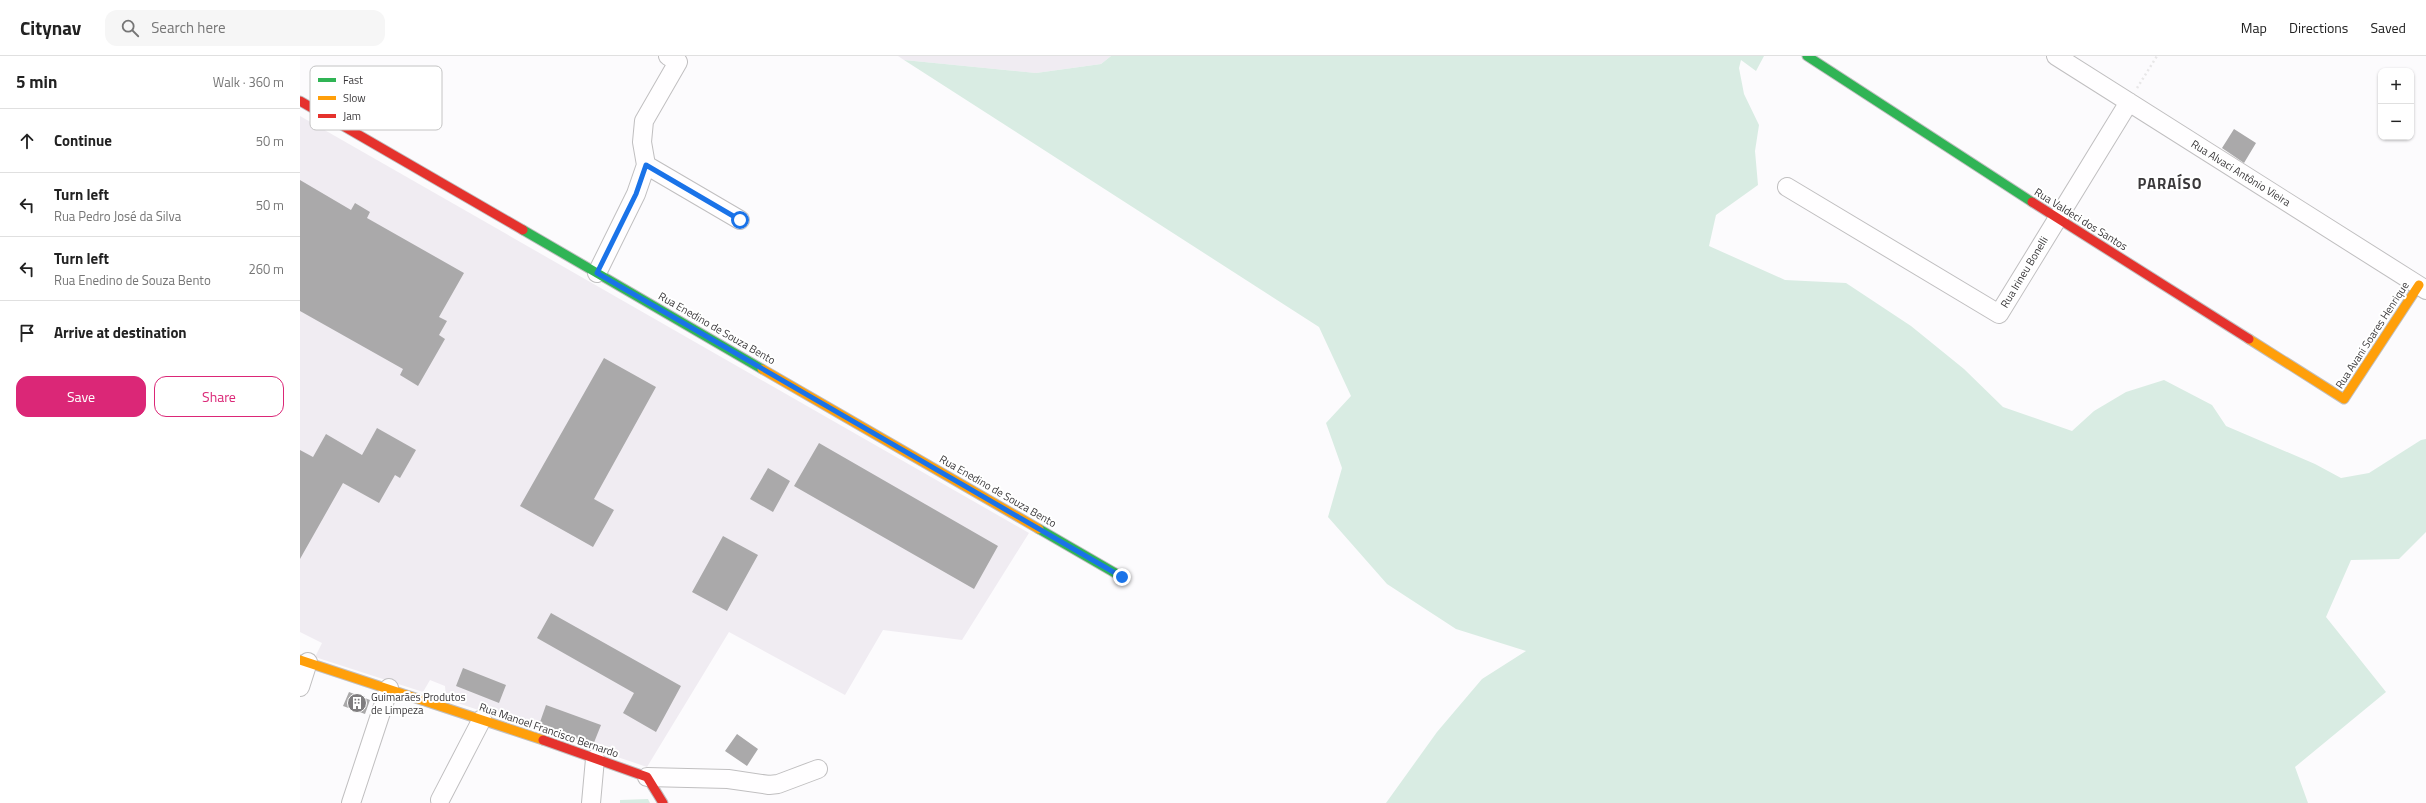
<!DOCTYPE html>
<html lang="en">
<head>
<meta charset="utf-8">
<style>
	:root { --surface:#fff; --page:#f6f6f6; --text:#222; --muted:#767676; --line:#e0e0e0; --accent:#db2777 }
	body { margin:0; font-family:"Titillium Web",sans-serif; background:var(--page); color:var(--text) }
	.controls { position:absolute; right:12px; top:12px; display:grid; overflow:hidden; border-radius:8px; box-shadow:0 1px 3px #0004 }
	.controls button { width:36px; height:36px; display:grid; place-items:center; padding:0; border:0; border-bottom:1px solid var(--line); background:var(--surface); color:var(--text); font:20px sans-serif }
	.stop { position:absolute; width:12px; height:12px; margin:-9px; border:3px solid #1a73e8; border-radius:50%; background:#fff }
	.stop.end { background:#1a73e8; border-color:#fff; box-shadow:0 1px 4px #0008 }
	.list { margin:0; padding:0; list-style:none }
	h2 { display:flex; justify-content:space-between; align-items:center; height:52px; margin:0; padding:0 16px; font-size:17px }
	h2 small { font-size:13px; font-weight:400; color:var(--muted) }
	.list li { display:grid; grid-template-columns:26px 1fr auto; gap:12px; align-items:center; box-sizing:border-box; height:64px; padding:0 16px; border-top:1px solid var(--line) }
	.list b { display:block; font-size:15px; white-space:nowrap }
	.list p { margin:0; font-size:13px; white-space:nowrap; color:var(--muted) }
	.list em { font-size:13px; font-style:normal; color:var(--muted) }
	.actions { display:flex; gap:8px; padding:12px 16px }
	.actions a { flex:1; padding:9px 0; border:1px solid var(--accent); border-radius:12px; text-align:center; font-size:14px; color:var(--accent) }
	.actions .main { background:var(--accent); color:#fff }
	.icon { flex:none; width:22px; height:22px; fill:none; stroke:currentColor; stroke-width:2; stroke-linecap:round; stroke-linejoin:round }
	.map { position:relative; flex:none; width:2126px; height:747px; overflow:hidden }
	header { display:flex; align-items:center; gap:24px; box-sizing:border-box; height:56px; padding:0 20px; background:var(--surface); border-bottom:1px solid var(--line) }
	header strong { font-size:19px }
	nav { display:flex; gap:22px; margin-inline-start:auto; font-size:14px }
	.search { width:280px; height:36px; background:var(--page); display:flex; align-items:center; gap:10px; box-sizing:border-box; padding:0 14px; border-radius:12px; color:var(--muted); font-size:15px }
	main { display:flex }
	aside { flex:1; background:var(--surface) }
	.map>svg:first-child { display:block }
</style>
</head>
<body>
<header>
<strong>Citynav</strong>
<div class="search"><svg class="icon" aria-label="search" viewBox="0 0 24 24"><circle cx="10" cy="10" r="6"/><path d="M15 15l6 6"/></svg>Search here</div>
<nav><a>Map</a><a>Directions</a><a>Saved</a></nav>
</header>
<main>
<aside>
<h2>5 min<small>Walk · 360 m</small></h2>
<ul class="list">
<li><svg class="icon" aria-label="ahead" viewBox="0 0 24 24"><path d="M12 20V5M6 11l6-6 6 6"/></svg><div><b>Continue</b></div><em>50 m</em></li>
<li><svg class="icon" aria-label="left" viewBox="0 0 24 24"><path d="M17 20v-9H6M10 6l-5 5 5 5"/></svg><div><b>Turn left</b><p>Rua Pedro José da Silva</p></div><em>50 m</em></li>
<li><svg class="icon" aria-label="left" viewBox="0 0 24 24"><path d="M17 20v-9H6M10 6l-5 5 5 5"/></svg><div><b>Turn left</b><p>Rua Enedino de Souza Bento</p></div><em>260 m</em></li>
<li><svg class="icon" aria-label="arrive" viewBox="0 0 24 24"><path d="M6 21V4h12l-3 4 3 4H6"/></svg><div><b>Arrive at destination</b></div></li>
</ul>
<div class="actions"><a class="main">Save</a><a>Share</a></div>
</aside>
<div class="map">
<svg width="2126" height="747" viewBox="0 0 2126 747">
	<rect width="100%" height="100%" fill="#fcfbfd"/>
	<path fill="#f0ecf2" d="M 598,0 L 811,0 L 801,8 L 736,17 L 604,4 Z
		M 0,60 L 729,477 L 662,584 L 583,574 L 545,639 L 429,576 L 347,711 L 146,643 L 145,630 L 130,624 L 123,636 L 15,601 L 22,587 L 0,576 Z"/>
	<path fill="#d9ece3" d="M 811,0 L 1464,0 L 1456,15 L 1441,4 L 1439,12 L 1444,38 L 1459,69 L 1455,95 L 1458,129 L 1416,159 L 1409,190 L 1485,224 L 1546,227 L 1611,270 L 1664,313 L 1703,351 L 1772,375 L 1794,355 L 1826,336 L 1864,324 L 1912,349 L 1926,370 L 2015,408 L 2041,422 L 2069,417 L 2121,384 L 2126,383 L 2126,476 L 2099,503 L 2051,504 L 2026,561 L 2086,636 L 1995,711 L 2008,747 L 1086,747 L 1137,676 L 1182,623 L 1226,595 L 1156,573 L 1087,528 L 1028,461 L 1042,412 L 1026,367 L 1051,340 L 1019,271 L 604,4 L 736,17 L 801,8 Z
		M 348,743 L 350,747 L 320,747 L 320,744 Z"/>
	<path fill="#aaa9aa" d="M 1934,73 L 1956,87 L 1944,107 L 1922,92 Z
		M 0,124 L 51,154 L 55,147 L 70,156 L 67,162 L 164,217 L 139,261 L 147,265 L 139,279 L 145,283 L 118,330 L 100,319 L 103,313 L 0,255 Z
		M 304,302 L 356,331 L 294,443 L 314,454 L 293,491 L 220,450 Z
		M 77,372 L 116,394 L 100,422 L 95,419 L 79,447 L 43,427 L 0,503 L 0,394 L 13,401 L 26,378 L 62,399 Z
		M 519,387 L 698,490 L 674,533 L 494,430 Z
		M 468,412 L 490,425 L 473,456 L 450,443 Z
		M 423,480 L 458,499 L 427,555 L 392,536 Z
		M 251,557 L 381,630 L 356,676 L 323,657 L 334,637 L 237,582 Z
		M 163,612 L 206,629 L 199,647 L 156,630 Z
		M 49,636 L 70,644 L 65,658 L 43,650 Z
		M 246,649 L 301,669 L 293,689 L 239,669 Z
		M 437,678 L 458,693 L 447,710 L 425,695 Z"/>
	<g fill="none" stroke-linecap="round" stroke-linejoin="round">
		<defs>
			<path id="street" d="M 1756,0 L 2126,234
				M 346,109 L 440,164
				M 1487,131 L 1699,258 L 1829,46
				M 297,217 L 336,138 L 346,109 L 342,86 L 344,65 L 378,6 L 368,0
				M 0,631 L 8,606
				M 347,721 L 428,723 L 469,729 L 478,728 L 518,713
				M 140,744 L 182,663
				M 51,747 L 89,632
				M 291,747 L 295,703"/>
			<path id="fast" d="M 1507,0 L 1732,146
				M 223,174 L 462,313
				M 739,473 L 822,521"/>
			<path id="slow" d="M 1949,283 L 2044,343 L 2119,229
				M 462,313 L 739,473
				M 0,604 L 243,684"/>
			<path id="jam" d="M 0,45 L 223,174
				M 1732,146 L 1949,283
				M 243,684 L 347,721 L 363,747"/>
		</defs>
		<use href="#street" stroke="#c0bfc0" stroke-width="20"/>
		<use href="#fast" stroke="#c0bfc0" stroke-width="11"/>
		<use href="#slow" stroke="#c0bfc0" stroke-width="11"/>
		<use href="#jam" stroke="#c0bfc0" stroke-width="11"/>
		<path stroke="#e8e7e8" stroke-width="2.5" stroke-dasharray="2 3" stroke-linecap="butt" d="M 1837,32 L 1857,0"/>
		<use href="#street" stroke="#fffeff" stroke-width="18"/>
		<use href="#fast" stroke="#30b455" stroke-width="9"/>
		<use href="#slow" stroke="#ff9f0a" stroke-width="9"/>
		<use href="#jam" stroke="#e5322d" stroke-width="9"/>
	</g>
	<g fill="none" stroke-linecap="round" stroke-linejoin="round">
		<path stroke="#1a73e8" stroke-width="5" d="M 440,164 L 346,109 L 336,138 L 297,217 L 822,521"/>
	</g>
	<defs>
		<symbol id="building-disc" viewBox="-11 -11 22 22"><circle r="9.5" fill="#7f7d7f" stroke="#fff"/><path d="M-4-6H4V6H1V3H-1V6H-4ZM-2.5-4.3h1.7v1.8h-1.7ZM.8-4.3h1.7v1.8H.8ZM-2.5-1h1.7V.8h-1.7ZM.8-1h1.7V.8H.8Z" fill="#fff"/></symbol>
	</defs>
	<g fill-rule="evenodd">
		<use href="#building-disc" x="46" y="636" width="22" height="22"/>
	</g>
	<g text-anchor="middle" stroke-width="4" stroke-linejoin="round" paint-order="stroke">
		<g font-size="11" fill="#3b393b" stroke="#fff">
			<text transform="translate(1941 117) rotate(32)" y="4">Rua Alvaci Antônio Vieira</text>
			<text transform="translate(1781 163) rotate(32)" y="4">Rua Valdeci dos Santos</text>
			<text transform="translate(1724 216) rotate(-59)" y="4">Rua Irineu Bonelli</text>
			<text transform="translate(417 272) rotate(30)" y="4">Rua Enedino de Souza Bento</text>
			<text transform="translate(2072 279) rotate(-57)" y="4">Rua Avani Soares Henrique</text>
			<text transform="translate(698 435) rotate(30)" y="4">Rua Enedino de Souza Bento</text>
			<text transform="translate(249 674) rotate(19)" y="4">Rua Manoel Francisco Bernardo</text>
		</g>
		<g font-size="11" fill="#3b393b" stroke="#fff" text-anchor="start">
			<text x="71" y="645">Guimarães Produtos<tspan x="71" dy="13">de Limpeza</tspan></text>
		</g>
		<g font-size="15" font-weight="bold" letter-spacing="1" fill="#3b393b" stroke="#fff">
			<text x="1870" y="133">PARAÍSO</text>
		</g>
	</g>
	<rect x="10" y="10" width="132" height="64" rx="6" fill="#fff" stroke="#c4c4c4" stroke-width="1"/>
	<rect x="18" y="22" width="18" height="4" fill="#30b455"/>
	<rect x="18" y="40" width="18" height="4" fill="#ff9f0a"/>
	<rect x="18" y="58" width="18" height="4" fill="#e5322d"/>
	<g font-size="11" fill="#3b393b">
		<text x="43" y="28">Fast</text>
		<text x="43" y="46">Slow</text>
		<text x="43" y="64">Jam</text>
	</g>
</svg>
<div class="controls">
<button>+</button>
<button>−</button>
</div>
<div class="stop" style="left:440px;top:164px"></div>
<div class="stop end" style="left:822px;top:521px"></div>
</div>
</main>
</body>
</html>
